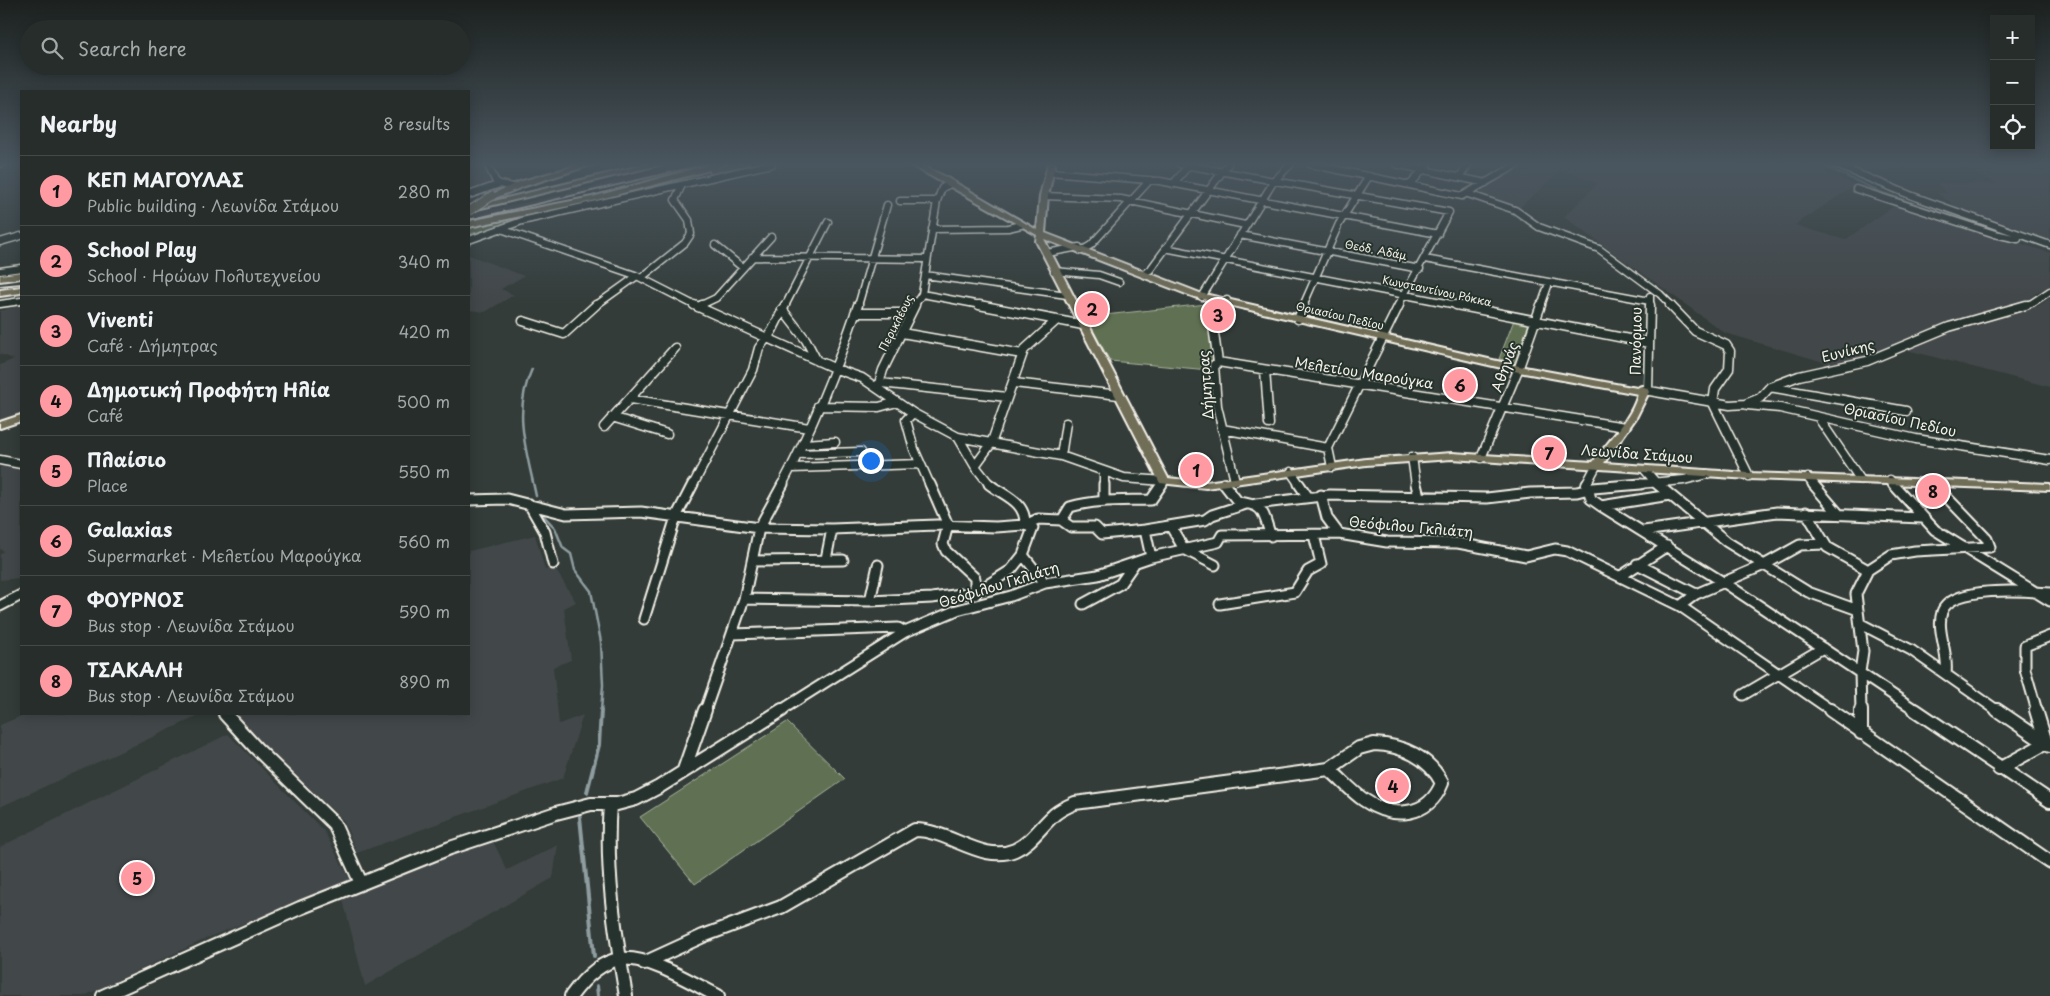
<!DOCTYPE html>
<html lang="en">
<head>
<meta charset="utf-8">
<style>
	:root { --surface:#262d2b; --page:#2e3533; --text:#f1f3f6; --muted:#a4a8a9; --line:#424947; --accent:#ff9aa2 }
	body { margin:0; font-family:"Playpen Sans",sans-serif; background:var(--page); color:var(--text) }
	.controls { position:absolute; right:15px; top:15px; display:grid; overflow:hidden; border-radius:0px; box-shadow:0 2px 12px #0003 }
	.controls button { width:45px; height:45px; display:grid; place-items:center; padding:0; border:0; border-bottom:1px solid var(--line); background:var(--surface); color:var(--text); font:25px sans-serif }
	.you { position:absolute; left:870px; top:460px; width:18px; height:18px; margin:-12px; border:4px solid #fff; border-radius:50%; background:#1a73e8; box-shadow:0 0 0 8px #1a73e833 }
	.badge { display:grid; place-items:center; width:32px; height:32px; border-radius:50%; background:var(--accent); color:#111; font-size:16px; font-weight:700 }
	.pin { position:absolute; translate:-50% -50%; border:2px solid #fff; box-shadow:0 1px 5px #0006 }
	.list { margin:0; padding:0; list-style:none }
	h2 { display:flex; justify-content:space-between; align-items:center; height:65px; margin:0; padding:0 20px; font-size:21px }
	h2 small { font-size:16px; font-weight:400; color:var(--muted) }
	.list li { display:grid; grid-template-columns:32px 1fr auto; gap:15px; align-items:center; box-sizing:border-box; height:70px; padding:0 20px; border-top:1px solid var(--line) }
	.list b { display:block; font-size:19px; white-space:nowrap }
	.list p { margin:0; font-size:16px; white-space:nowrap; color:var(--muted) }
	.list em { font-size:16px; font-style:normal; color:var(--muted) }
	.icon { flex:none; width:28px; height:28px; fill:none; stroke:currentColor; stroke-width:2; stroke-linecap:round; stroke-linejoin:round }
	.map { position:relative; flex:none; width:2050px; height:996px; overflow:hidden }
	.search { position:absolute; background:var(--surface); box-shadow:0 2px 12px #0003; left:20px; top:20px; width:450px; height:55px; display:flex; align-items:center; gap:12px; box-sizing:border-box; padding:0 18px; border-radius:28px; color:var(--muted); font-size:19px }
	.panel { position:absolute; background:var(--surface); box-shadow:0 2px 12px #0003; left:20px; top:90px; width:450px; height:625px; border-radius:0px }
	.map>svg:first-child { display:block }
</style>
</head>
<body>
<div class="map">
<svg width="2050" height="996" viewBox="0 0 2050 996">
	<rect width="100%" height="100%" fill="#333c39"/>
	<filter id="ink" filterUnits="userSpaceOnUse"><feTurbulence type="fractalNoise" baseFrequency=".02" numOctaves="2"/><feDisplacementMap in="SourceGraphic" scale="10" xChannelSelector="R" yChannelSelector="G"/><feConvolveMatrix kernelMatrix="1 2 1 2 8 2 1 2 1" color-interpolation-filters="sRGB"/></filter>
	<g filter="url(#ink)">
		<path fill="#434748" d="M 478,164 L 485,164 L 491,184 L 469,192 L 469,167 Z
			M 679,164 L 713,164 L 469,222 L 469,214 L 556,196 Z
			M 1521,164 L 1808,164 L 1855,185 L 1795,225 L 1845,240 L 1897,204 L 2050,253 L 2050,286 L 2037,292 L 2025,303 L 1926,331 L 1893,348 L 1882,349 L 1883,351 L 1864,359 L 1852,359 L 1834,365 L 1725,333 L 1564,217 L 1598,183 L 1562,169 L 1517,210 L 1474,194 Z
			M 1839,164 L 1897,164 L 1905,169 L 1853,170 Z
			M 1959,164 L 2050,166 L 2050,244 L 1958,208 L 1937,193 L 1947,193 L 1937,183 L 1998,184 Z
			M 469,255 L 524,276 L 501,289 L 514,295 L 485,312 L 469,310 Z
			M 2050,298 L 2050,387 L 1903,349 L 1953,331 L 2038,306 Z
			M 21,305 L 21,413 L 0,420 L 0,365 L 14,359 L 0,354 L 0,311 Z
			M 3,466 L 21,469 L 21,578 L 0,580 L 0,554 L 4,551 L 0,549 L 0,467 Z
			M 535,535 L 545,570 L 554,567 L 576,602 L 564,608 L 571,660 L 553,667 L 559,724 L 583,715 L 563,778 L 357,853 L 344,821 L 231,714 L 469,714 L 469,551 Z
			M 26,714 L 203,714 L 0,807 L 0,725 Z
			M 228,734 L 324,831 L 350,880 L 212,936 L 84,996 L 0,996 L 0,847 Z
			M 492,839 L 507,870 L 558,845 L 553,878 L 365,986 L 342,896 Z"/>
		<path fill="#617153" stroke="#aab19e" d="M 753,164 L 768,164 L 469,234 L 469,228 L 581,205 Z
			M 1207,304 L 1214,363 L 1209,365 L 1209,370 L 1110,361 L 1086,317 Z
			M 1514,320 L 1529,323 L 1515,362 L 1499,359 Z
			M 787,722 L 845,779 L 695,884 L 640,817 Z"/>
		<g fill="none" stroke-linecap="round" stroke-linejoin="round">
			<path stroke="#8f9da0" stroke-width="2" d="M 1819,164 L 1883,193 L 2002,233"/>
			<path stroke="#8f9da0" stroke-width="2.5" d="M 532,369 C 512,412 527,452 536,496
				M 543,515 L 555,528 L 563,548 L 571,554 L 575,570 L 591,591 L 601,642 L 603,685 L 601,711"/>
			<path stroke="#8f9da0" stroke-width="4" d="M 587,792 L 599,745 L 601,710
				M 580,817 L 594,956
				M 597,986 L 598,996"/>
			<defs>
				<path id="minor-far3" d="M 487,164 L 496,182 L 500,184
					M 1180,164 L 1449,212 L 1398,306
					M 1310,164 L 1462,196 L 1518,164
					M 1396,164 L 1486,183
					M 1834,164 L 1910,195 L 2050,245
					M 1050,172 L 1160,181 L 1438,234
					M 1459,177 L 1469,164
					M 1173,184 L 1190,164
					M 1410,185 L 1428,164
					M 1856,189 L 1995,234 L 2018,239
					M 1468,194 L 1515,210 L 1539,227 L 1599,249 L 1660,294 L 1672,306
					M 469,195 L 500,184 L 513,187
					M 1044,196 L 1121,199 L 1245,225
					M 900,201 L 937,201
					M 501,229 L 635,275 L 696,306
					M 932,229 L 1008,228 L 1021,225
					M 1240,235 L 1420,269
					M 469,240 L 522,221 L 772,164
					M 0,242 L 21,236
					M 715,245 L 743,268
					M 1165,248 L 1462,306
					M 1081,251 L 1091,245 L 1150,180
					M 1047,253 L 1079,247
					M 752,257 L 927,259
					M 1425,259 L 1650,301
					M 0,271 L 21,268
					M 1054,271 L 1099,275 L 1119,282
					M 1143,274 L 1150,270 L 1228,164
					M 925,275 L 1067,295
					M 641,278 L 685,243 L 691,234 L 689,220 L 675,200 L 681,187
					M 922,294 L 986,306
					M 1202,297 L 1274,181 L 1291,164
					M 0,304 L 21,301
					M 595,306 L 637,276
					M 699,306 L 716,298 L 771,237
					M 785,306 L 828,222
					M 858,306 L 887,205
					M 914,306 L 922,294 L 937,201 L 942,188 L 950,184
					M 1210,306 L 1227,300
					M 1303,306 L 1339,224 L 1369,176
					M 1541,306 L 1549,283
					M 1650,306 L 1650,296
					M 2022,306 L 2032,303 L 2050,291"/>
				<path id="minor-far2" d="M 694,305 L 836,369 L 862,378 L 913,413 L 958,437 L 1061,456 L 1124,478 L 1164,481
					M 979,305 L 1083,325
					M 1210,305 L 1218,362 L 1214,365 L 1217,406 L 1235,481
					M 1456,305 L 1649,343
					M 1670,305 L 1695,331 L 1726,345 L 1730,351 L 1729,369 L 1715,389 L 1713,403 L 1749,476
					M 698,307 L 702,305
					M 782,309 L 806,340 L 817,361
					M 855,313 L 910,313
					M 1298,319 L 1304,305
					M 523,321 L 564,334 L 596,305
					M 902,333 L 1022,354
					M 1218,362 L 1625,427
					M 1265,370 L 1269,424
					M 881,383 L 1007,397
					M 1014,383 L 1119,395
					M 878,387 L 883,370 L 915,305
					M 1770,387 L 1906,411
					M 1644,390 L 1730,405 L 1745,404 L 1760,398 L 1770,387 L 1799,376 L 1867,361 L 1949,327 L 2026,305
					M 1648,391 L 1650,305
					M 630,399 L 809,428
					M 1747,405 L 1780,408 L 1916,439 L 2050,460
					M 818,406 L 879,407 L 897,402
					M 913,413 L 906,420 L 914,449 L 930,485
					M 612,417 L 667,434
					M 1818,417 L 1860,479
					M 604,427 L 675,348
					M 1222,429 L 1328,448
					M 958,437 L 975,466
					M 804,444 L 835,442
					M 798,454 L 861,452
					M 1061,456 L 1066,423
					M 1412,457 L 1416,485
					M 1481,458 L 1518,370 L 1541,305
					M 0,460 L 21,464
					M 1332,467 L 1328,448 L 1399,305
					M 791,468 L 921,464
					M 1645,470 L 1658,485
					M 1291,472 L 1300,485
					M 1104,473 L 1104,485
					M 1808,478 L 1814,485
					M 1890,480 L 1895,485
					M 1223,483 L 1225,485
					M 1933,483 L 1935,485
					M 693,485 L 753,370 L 759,348 L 772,331 L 785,305
					M 782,485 C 813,427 837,367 858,305
					M 990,485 L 975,466 L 991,444 L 1024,350 L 1057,320
					M 1161,485 L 1164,481
					M 1586,485 L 1596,466
					M 1627,485 L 1684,480 L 1707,474"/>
				<path id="minor-far1" d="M 930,484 L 948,525 L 943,544 L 946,551 L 975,578 L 975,595
					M 989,484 C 1004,496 1026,501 1025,525
					M 1104,484 L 1104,500
					M 1224,484 L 1238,502 C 1266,505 1262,512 1271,536
					M 1299,484 L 1308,497
					M 1416,484 L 1419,496
					M 1587,484 L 1591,499 L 1601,506 L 1731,587 L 1917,711
					M 1657,484 L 1727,542 L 1808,592 L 1858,610
					M 1813,484 L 1838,513
					M 1893,484 L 1935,530 L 2050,601
					M 1321,495 L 1327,518 L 1339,534
					M 469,500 L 507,499 L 566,514 L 641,512 L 759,528 L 832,529 L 937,525 L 996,527 L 1025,525 L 1033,528 L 1023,555 L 1045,583
					M 529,504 L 545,532 L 553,564
					M 1256,504 L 1330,495 L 1487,498 L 1530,493 L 1577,492 L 1593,488 L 1641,484
					M 1601,506 L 1670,495
					M 1806,512 L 1827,547 L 1868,570
					M 1061,520 L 1071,527 L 1095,527 L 1102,534 L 1145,530 L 1151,557
					M 1025,525 L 1038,519 L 1062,520 L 1070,507 C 1097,499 1124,501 1151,500 L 1162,484
					M 1171,527 L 1184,549 L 1215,565
					M 1145,530 L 1205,520 L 1212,515 L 1246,504
					M 1644,531 L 1777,512 L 1922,518
					M 826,559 L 832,529
					M 753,561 L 843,560
					M 1637,564 L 1696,594
					M 1621,576 L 1667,546
					M 744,599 L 870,601 L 932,598 L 976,592 L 1011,570 L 1023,555
					M 870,601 L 878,565
					M 1083,604 L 1120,584 L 1134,564
					M 1220,604 L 1295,592 L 1308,571 L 1321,564 L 1314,535
					M 0,606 L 21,595
					M 1680,606 L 1696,594 L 1764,565 L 1800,545 L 1825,544
					M 644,619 L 676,517 L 693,484
					M 1861,624 L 1911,650 L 1998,711
					M 733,634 L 898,628 L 905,632
					M 1946,673 C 1949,653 1936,631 1942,612 C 1951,585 2027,591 2050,593
					M 1743,695 L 1823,648
					M 705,711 L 744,599 L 759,528 L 783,484
					M 780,711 L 905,632 L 957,610 L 1011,596 L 1045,583 L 1098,575 L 1151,557 L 1218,542 L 1222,535 L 1339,534 L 1387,542 L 1458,543 L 1526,556 L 1555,549 L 1567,551 L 1680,606 L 1832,711
					M 1861,711 L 1860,672 L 1863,651 L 1856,594 L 1868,570 L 1891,555 L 1915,551 L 1990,547 L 1987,539 L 1934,484
					M 2037,711 L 2025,669 L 2025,646 L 2050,636"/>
				<path id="minor" d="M 1830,710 L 2050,862
					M 1861,710 L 1861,733
					M 1915,710 L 2050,801
					M 1997,710 L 2050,746
					M 225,714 L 256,748 L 334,824 L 361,883
					M 1374,744 C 1402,745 1429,757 1442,783 C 1429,817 1393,820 1364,800 C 1351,791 1341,779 1329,769 L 1359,748 Z
					M 1999,769 L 2046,743 L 2036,710
					M 684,770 L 705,710
					M 610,804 C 605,869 615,932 626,996
					M 644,963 L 703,936 L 781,907 L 915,830 C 949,830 983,864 1015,850 C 1031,843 1041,826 1055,814 C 1061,809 1068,806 1075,803 L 1329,769
					M 103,996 L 300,908 L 450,848 L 556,813 L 591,804 L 617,804 L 636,799 L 659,787 L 782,710
					M 571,996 C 582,981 600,962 620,959 C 648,955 694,984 718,996"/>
				<path id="major" d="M 0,164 L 5,164 L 0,167 Z
					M 582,164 L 594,164 L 525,186 L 495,198 L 488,196 L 519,182 Z
					M 909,164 L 918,164 L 942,175 L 1037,230 L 1040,196 L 1048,164 L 1055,164 L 1048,196 L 1045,233 L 1200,293 L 1519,366 L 1637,388 L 1641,386 L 1647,388 L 1649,392 L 1636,418 L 1604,463 L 1749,473 L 2050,484 L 2050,490 L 1749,479 L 1452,459 L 1366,465 L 1206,488 L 1160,483 L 1036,241 L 1037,235 ZM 1044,239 L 1194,297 L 1519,372 L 1638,394 C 1631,420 1608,441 1593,462 L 1452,453 L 1366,459 L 1206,482 L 1168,478 Z
					M 21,415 L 21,421 L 0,428 L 0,422 Z"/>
				<path id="highway" d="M 648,164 L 663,164 L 469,211 L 469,207 Z
					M 712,164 L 726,164 L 716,168 L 733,164 L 749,164 L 713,173 L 710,173 L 710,170 L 593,201 L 469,227 L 469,221 L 592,197 Z
					M 21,272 L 21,278 L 0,281 L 0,275 Z
					M 21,287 L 21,293 L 0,296 L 0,290 Z"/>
			</defs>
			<use href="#minor-far3" stroke="#f4f1e8" stroke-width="9"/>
			<use href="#minor-far2" stroke="#f4f1e8" stroke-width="11"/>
			<use href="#minor-far1" stroke="#f4f1e8" stroke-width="13"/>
			<use href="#minor" stroke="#f4f1e8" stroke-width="16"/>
			<use href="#major" stroke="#f4f1e8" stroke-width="4"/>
			<use href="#highway" stroke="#f4f1e8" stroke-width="4"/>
			<use href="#minor-far3" stroke="#26332d" stroke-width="6"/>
			<use href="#minor-far2" stroke="#26332d" stroke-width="8"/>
			<use href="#minor-far1" stroke="#26332d" stroke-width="9"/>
			<use href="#minor" stroke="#26332d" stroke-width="12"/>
			<use href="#major" fill="#716e59" fill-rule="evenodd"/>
			<use href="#highway" fill="#716e59" fill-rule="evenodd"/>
			<path stroke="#f4f1e8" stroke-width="2" d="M 469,220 L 706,164
				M 0,286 L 21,284"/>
			<defs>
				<path id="major-bridge" d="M 469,211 L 492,196"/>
			</defs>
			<use href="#major-bridge" stroke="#f4f1e8" stroke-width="10" stroke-linecap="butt"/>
			<use href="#major-bridge" stroke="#716e59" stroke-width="8"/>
		</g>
	</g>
	<linearGradient id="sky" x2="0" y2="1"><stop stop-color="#1c211f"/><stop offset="0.54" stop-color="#4a565f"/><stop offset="1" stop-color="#4a565f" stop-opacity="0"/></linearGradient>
	<rect width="2050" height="304" fill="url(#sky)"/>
	<g text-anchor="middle" stroke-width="4" stroke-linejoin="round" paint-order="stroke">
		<g font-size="11" fill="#f4f1e8" stroke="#26332d">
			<text transform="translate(1376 250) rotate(11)" y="4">Θεόδ. Αδάμ</text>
			<text transform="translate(1437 291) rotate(12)" y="4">Κωνσταντίνου Ρόκκα</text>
			<text transform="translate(1340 316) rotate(13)" y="4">Θριασίου Πεδίου</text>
			<text transform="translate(896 323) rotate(-63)" y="4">Περικλέους</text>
		</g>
		<g font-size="14" fill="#f4f1e8" stroke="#26332d">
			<text transform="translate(1636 341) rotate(-89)" y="5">Πανόρμου</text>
			<text transform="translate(1848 351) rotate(-14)" y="5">Ευνίκης</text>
			<text transform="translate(1505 367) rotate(-70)" y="5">Αθηνάς</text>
			<text transform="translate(1364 373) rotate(9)" y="5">Μελετίου Μαρούγκα</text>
			<text transform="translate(1206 385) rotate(-94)" y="5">Δήμητρας</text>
			<text transform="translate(1900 420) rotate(12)" y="5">Θριασίου Πεδίου</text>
			<text transform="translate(1637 454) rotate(4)" y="5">Λεωνίδα Στάμου</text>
			<text transform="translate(1411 527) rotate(5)" y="5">Θεόφιλου Γκλιάτη</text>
			<text transform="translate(999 585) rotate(-17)" y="5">Θεόφιλου Γκλιάτη</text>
		</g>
	</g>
</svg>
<div class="controls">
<button>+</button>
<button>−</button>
<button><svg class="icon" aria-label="locate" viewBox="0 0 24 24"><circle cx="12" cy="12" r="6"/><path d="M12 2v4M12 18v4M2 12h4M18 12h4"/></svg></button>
</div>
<div class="you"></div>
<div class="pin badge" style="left:1196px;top:470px">1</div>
<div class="pin badge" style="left:1092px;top:309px">2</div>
<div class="pin badge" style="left:1218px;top:315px">3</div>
<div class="pin badge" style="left:1393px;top:786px">4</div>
<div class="pin badge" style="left:137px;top:878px">5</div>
<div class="pin badge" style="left:1460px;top:385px">6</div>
<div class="pin badge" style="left:1549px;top:453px">7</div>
<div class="pin badge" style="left:1933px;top:491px">8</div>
<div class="search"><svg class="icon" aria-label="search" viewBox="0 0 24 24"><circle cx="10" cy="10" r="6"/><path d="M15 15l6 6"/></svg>Search here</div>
<section class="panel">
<h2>Nearby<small>8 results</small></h2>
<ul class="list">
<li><span class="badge">1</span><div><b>ΚΕΠ ΜΑΓΟΥΛΑΣ</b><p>Public building · Λεωνίδα Στάμου</p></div><em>280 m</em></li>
<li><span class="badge">2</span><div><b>School Play</b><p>School · Ηρώων Πολυτεχνείου</p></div><em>340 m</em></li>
<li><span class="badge">3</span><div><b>Viventi</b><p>Café · Δήμητρας</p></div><em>420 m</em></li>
<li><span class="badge">4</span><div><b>Δημοτική Προφήτη Ηλία</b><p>Café</p></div><em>500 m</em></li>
<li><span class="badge">5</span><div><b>Πλαίσιο</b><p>Place</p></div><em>550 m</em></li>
<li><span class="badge">6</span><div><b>Galaxias</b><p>Supermarket · Μελετίου Μαρούγκα</p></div><em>560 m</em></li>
<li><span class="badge">7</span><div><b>ΦΟΥΡΝΟΣ</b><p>Bus stop · Λεωνίδα Στάμου</p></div><em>590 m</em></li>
<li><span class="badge">8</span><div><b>ΤΣΑΚΑΛΗ</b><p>Bus stop · Λεωνίδα Στάμου</p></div><em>890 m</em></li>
</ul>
</section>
</div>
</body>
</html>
